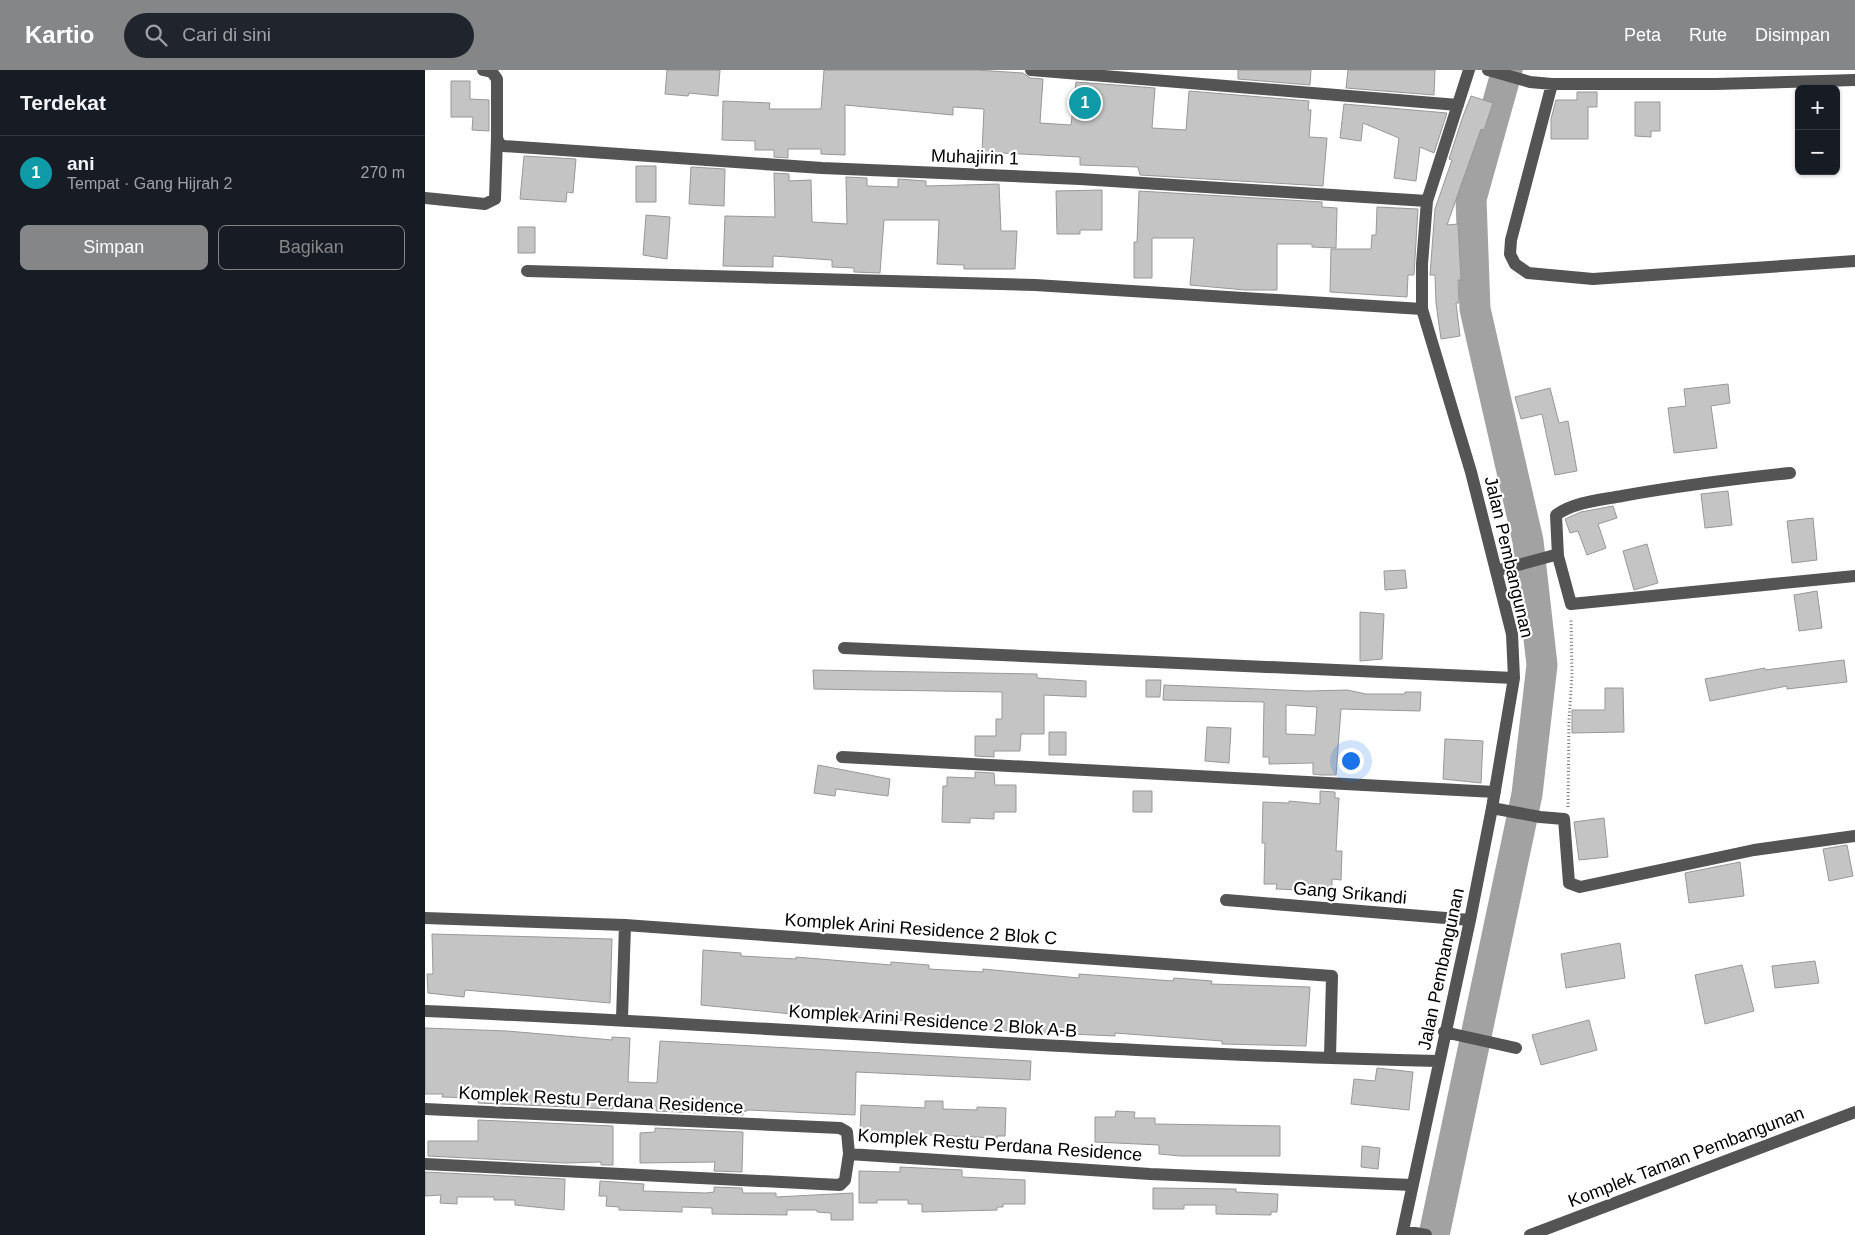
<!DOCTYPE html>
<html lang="id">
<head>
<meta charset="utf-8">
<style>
	:root { --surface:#171b24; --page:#20242c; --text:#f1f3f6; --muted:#9ea1a6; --line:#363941; --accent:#858687 }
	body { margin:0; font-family:Helvetica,sans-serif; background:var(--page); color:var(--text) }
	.controls { position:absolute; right:15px; top:15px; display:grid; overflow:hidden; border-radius:8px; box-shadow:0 1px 4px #0004 }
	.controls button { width:45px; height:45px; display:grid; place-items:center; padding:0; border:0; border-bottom:1px solid var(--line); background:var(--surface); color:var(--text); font:25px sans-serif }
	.you { position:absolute; left:925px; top:690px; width:18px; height:18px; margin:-12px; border:4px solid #fff; border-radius:50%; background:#1a73e8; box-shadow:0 0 0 8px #1a73e833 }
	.badge { display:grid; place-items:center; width:32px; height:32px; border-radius:50%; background:var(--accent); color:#fff; font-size:16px; font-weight:700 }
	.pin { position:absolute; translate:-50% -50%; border:2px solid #fff; box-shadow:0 1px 5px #0006 }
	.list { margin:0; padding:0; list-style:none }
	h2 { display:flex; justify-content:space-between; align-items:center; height:65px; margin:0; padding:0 20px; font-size:21px }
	h2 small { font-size:16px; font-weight:400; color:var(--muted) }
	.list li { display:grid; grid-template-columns:32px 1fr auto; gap:15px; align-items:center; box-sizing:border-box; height:75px; padding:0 20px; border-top:1px solid var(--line) }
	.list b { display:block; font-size:19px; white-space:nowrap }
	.list p { margin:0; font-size:16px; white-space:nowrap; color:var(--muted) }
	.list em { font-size:16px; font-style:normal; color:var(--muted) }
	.actions { display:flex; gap:10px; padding:15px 20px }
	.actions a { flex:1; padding:11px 0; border:1px solid var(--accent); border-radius:8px; text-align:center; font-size:18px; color:var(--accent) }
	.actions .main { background:var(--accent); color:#fff }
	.icon { flex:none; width:28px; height:28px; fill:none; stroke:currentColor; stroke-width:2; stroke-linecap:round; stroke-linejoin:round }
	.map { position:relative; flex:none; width:1430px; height:1165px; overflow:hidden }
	header { display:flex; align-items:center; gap:30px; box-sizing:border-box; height:70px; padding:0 25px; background:var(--accent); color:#fff }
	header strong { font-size:24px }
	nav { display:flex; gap:28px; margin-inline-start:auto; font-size:18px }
	.search { width:350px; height:45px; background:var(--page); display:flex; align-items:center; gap:12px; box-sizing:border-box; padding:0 18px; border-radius:28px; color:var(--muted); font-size:19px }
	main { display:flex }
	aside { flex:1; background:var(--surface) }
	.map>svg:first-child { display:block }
</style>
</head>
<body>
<header>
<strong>Kartio</strong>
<div class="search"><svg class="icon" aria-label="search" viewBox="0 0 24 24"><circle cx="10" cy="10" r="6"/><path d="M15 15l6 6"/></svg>Cari di sini</div>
<nav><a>Peta</a><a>Rute</a><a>Disimpan</a></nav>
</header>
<main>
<aside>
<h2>Terdekat<small></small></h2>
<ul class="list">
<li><span class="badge" style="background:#0f9aa8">1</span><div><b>ani</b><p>Tempat · Gang Hijrah 2</p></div><em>270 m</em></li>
</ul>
<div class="actions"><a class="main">Simpan</a><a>Bagikan</a></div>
</aside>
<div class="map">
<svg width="1430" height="1165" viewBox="0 0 1430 1165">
	<rect width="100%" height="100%" fill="#fff"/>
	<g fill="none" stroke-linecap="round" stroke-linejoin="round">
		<path stroke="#a2a2a2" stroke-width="31" d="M 1009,1165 L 1102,724 L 1117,595 L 1103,471 L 1050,239 L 1046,129 L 1082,0"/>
	</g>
	<path fill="#c4c4c4" stroke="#989898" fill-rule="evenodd" d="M 242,0 L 295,0 L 293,26 L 264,23 L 263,26 L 240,24 Z
		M 399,0 L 551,0 L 598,3 L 605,8 L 618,9 L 615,53 L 646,55 L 651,12 L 730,18 L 727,58 L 761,60 L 764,21 L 884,31 L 883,40 L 886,40 L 884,67 L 902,68 L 898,116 L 715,105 L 713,97 L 655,95 L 655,87 L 557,82 L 559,39 L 528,37 L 528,45 L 420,35 L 420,85 L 396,84 L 396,79 L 363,79 L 363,88 L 349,87 L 349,80 L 330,80 L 330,71 L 297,70 L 298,31 L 345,33 L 344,39 L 396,39 Z
		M 813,0 L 886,0 L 885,15 L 813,9 Z
		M 923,0 L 1010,0 L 1009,25 L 921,18 Z
		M 26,11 L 45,11 L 45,29 L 64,30 L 64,61 L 47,60 L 48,47 L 26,47 Z
		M 1152,22 L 1172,22 L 1172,37 L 1163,37 L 1163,69 L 1126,69 L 1126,49 L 1131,30 L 1152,30 Z
		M 1046,26 L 1068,33 L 1059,60 L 1056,59 L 1022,155 L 1033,154 L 1036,210 L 1033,210 L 1034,233 L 1031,233 L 1035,266 L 1016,269 L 1011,233 L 1010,205 L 1005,205 L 1010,139 L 1027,90 L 1024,89 L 1038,46 Z
		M 1210,32 L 1235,32 L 1235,61 L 1226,61 L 1226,67 L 1210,66 Z
		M 919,34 L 1022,43 L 1009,83 L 995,77 L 991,111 L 969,108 L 974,68 L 938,53 L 936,71 L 915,68 Z
		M 99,86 L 151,89 L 148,123 L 142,122 L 141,132 L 95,129 Z
		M 211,96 L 231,96 L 231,132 L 211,132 Z
		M 266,97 L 300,99 L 299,136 L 264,134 Z
		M 349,103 L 364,104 L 364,111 L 386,110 L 387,152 L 422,154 L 421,107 L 442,108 L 442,116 L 473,117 L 473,109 L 501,111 L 501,116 L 574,114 L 576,161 L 592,161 L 590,199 L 539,199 L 539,195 L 512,194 L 514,150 L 459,150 L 455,203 L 429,202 L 429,198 L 407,197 L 407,190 L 348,186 L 348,197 L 298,196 L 300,146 L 350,147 Z
		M 677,120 L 677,160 L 655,160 L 655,164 L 632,164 L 631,121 Z
		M 714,121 L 897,132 L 897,137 L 912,138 L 911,178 L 887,177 L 887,174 L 852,174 L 852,220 L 820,220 L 765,215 L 769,168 L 727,168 L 727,208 L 709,208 L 709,172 L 712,172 Z
		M 952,137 L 993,139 L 989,205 L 983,205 L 982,227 L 905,222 L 906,179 L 946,179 L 947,165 L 951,165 Z
		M 221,145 L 245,147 L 242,189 L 218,185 Z
		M 93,157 L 110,157 L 110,183 L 93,183 Z
		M 1303,314 L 1305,333 L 1286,336 L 1292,378 L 1249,383 L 1243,338 L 1261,336 L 1259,319 Z
		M 1125,318 L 1134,353 L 1143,351 L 1152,401 L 1130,405 L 1117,344 L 1096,349 L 1090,327 Z
		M 1303,421 L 1307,455 L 1280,458 L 1276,424 Z
		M 1188,436 L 1192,448 L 1173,454 L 1181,478 L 1162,485 L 1153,461 L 1145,463 L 1140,449 L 1156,442 Z
		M 1388,448 L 1392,490 L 1367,493 L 1362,451 Z
		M 1222,474 L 1233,513 L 1209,520 L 1198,481 Z
		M 980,500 L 982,518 L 960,520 L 959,501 Z
		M 1392,521 L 1397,558 L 1374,561 L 1369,525 Z
		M 935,542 L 959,544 L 957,589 L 935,591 Z
		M 1419,590 L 1422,612 L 1362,619 L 1362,616 L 1285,631 L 1280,609 L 1340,598 L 1340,600 Z
		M 388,600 L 612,604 L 612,608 L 661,611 L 661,627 L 619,625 L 619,664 L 596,664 L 595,681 L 569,681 L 569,687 L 550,686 L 550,666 L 571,666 L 571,649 L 577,649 L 577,622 L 389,619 Z
		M 721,610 L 736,610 L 735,627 L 721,627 Z
		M 739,615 L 883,621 L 922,620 L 941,624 L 980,624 L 980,622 L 996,622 L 995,641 L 916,639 L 911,705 L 896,705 L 888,704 L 888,693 L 844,694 L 844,687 L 838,687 L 839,632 L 738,630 ZM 861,635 L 892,637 L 890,665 L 861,664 Z
		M 1180,618 L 1198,618 L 1199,662 L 1147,663 L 1147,640 L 1180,640 Z
		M 782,657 L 806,658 L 804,693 L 780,691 Z
		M 624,662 L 641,662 L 641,685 L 624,685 Z
		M 1020,669 L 1058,671 L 1056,713 L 1018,709 Z
		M 393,695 L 465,709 L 463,726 L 411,719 L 410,726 L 389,723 Z
		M 550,702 L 569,703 L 570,715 L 591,715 L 591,742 L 569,742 L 569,749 L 545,748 L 545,753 L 517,752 L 518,716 L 522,716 L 522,707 L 550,708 Z
		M 708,721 L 727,721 L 727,742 L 708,742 Z
		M 895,721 L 910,722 L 910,728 L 914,728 L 911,781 L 917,781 L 916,810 L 907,809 L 907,821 L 851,819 L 852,814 L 839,814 L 840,773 L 837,773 L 838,732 L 864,733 L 864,731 L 895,734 Z
		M 1179,748 L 1183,787 L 1154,790 L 1149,752 Z
		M 1422,775 L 1428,806 L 1404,811 L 1398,779 Z
		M 1315,792 L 1319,826 L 1264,833 L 1260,803 Z
		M 7,864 L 187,869 L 185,933 L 40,920 L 39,927 L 3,923 L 2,904 L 8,904 Z
		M 1195,873 L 1200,908 L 1141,918 L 1136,884 Z
		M 278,880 L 316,883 L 316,886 L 371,889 L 371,887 L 466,895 L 466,892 L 504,895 L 504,899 L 558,902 L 558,899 L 654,908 L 654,904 L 748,911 L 749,908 L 787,911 L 786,914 L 885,917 L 881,976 L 797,974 L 797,971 L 690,963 L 690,966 L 602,962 L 558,959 L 558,955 L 367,944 L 276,935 Z
		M 1390,891 L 1394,913 L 1350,918 L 1347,896 Z
		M 1317,895 L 1329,941 L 1280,954 L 1270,905 Z
		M 1164,950 L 1172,980 L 1116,995 L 1107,965 Z
		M 0,958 L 82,961 L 187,970 L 187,967 L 205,968 L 203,1012 L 232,1013 L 235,971 L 606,991 L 605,1010 L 431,1002 L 430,1045 L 324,1040 L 318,1042 L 318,1045 L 231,1041 L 231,1036 L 188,1035 L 188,1039 L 53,1033 L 53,1028 L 17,1027 L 18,1024 L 0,1024 Z
		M 952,998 L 988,1002 L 984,1040 L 926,1034 L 929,1009 L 950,1011 Z
		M 500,1031 L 518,1031 L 518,1039 L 552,1040 L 552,1037 L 581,1038 L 580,1066 L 572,1066 L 572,1068 L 435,1062 L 436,1035 L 500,1038 Z
		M 691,1041 L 710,1042 L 709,1048 L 730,1048 L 730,1054 L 855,1056 L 855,1086 L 756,1086 L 734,1084 L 734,1075 L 670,1072 L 670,1047 L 690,1047 Z
		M 53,1050 L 188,1056 L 188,1095 L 176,1095 L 176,1092 L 140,1093 L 3,1086 L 3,1071 L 53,1071 Z
		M 230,1058 L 318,1062 L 317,1102 L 289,1101 L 290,1092 L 215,1093 L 215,1063 L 230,1062 Z
		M 937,1076 L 955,1078 L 953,1099 L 936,1097 Z
		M 475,1097 L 537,1100 L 537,1107 L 600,1110 L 600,1134 L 578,1134 L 578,1137 L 572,1137 L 572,1140 L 497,1142 L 497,1134 L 483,1134 L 483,1130 L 452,1130 L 452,1133 L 434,1133 L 434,1101 L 475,1102 Z
		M 0,1102 L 140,1109 L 139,1140 L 90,1135 L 90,1130 L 69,1130 L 69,1127 L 32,1127 L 32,1134 L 15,1133 L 16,1125 L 0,1126 Z
		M 175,1111 L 219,1114 L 218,1121 L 281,1123 L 289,1122 L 289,1117 L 317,1118 L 318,1123 L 351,1123 L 351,1127 L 428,1123 L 428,1150 L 406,1150 L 406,1143 L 392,1142 L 392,1140 L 362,1140 L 362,1145 L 287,1144 L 287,1138 L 257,1137 L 257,1142 L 194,1140 L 194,1137 L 181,1136 L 182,1126 L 174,1126 Z
		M 728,1118 L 811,1119 L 811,1122 L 853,1124 L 852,1142 L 846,1142 L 846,1145 L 791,1144 L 791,1135 L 759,1135 L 759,1139 L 728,1139 Z"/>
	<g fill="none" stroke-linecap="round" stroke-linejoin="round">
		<path stroke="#767676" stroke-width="3" stroke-dasharray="1 2.5" stroke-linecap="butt" d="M 1143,737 L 1144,650 L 1147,605 L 1146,548"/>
		<path stroke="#545454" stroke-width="12" d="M 58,0 L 67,2 L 72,9 L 72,68 L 74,73 L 78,76 L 397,98 L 655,109 L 1002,131
			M 606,0 L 1033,35
			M 1063,0 L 1105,12 L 1127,14 L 1290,14 L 1430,10
			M 1127,14 L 1086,170 L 1085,184 L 1090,194 L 1103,203 L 1168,209 L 1430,191
			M 0,128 L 60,134 L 70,129 L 72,68
			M 102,201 L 610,215 L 997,239
			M 1365,403 C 1309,409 1253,416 1197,426 C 1175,430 1149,432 1131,445 L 1133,486 L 1146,534 L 1430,506
			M 1071,501 L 1130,485 L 1133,486
			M 419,578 L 1089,608
			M 417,687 L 1070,722
			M 1067,738 L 1115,747 L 1139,749 L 1144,813 L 1155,817 L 1329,780 L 1430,766
			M 801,830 L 1045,850
			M 0,848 L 200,855 L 907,906 L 905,988
			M 0,941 C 338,955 675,984 1013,991
			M 197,949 L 200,855
			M 1019,962 L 1091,978
			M 0,1039 L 415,1058 L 422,1062 L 424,1084 L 725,1104 L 987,1115
			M 0,1094 L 415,1115 L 420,1110 L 424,1084
			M 978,1161 L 1001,1165
			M 977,1165 L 1045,850 L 1067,738 L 1089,608 L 1087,564 L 1046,402 L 997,239 L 997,194 L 1002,131 L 1044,0
			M 1105,1165 L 1430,1042"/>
	</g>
	<g text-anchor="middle" stroke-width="4.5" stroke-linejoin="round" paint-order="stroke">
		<g font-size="18" fill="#000" stroke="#fff">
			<text transform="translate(550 87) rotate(2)" y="6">Muhajirin 1</text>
			<text transform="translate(1084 487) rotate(77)" y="6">Jalan Pembangunan</text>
			<text transform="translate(925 823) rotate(5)" y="6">Gang Srikandi</text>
			<text transform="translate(496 859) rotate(4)" y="6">Komplek Arini Residence 2 Blok C</text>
			<text transform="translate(1016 899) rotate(-78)" y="6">Jalan Pembangunan</text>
			<text transform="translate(508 951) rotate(4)" y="6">Komplek Arini Residence 2 Blok A-B</text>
			<text transform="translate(176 1030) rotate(3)" y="6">Komplek Restu Perdana Residence</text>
			<text transform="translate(575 1075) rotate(4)" y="6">Komplek Restu Perdana Residence</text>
			<text transform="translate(1261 1087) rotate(-21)" y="6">Komplek Taman Pembangunan</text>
		</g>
	</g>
</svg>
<div class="controls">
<button>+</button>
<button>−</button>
</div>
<div class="you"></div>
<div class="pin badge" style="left:660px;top:33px;background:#0f9aa8">1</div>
</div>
</main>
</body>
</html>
